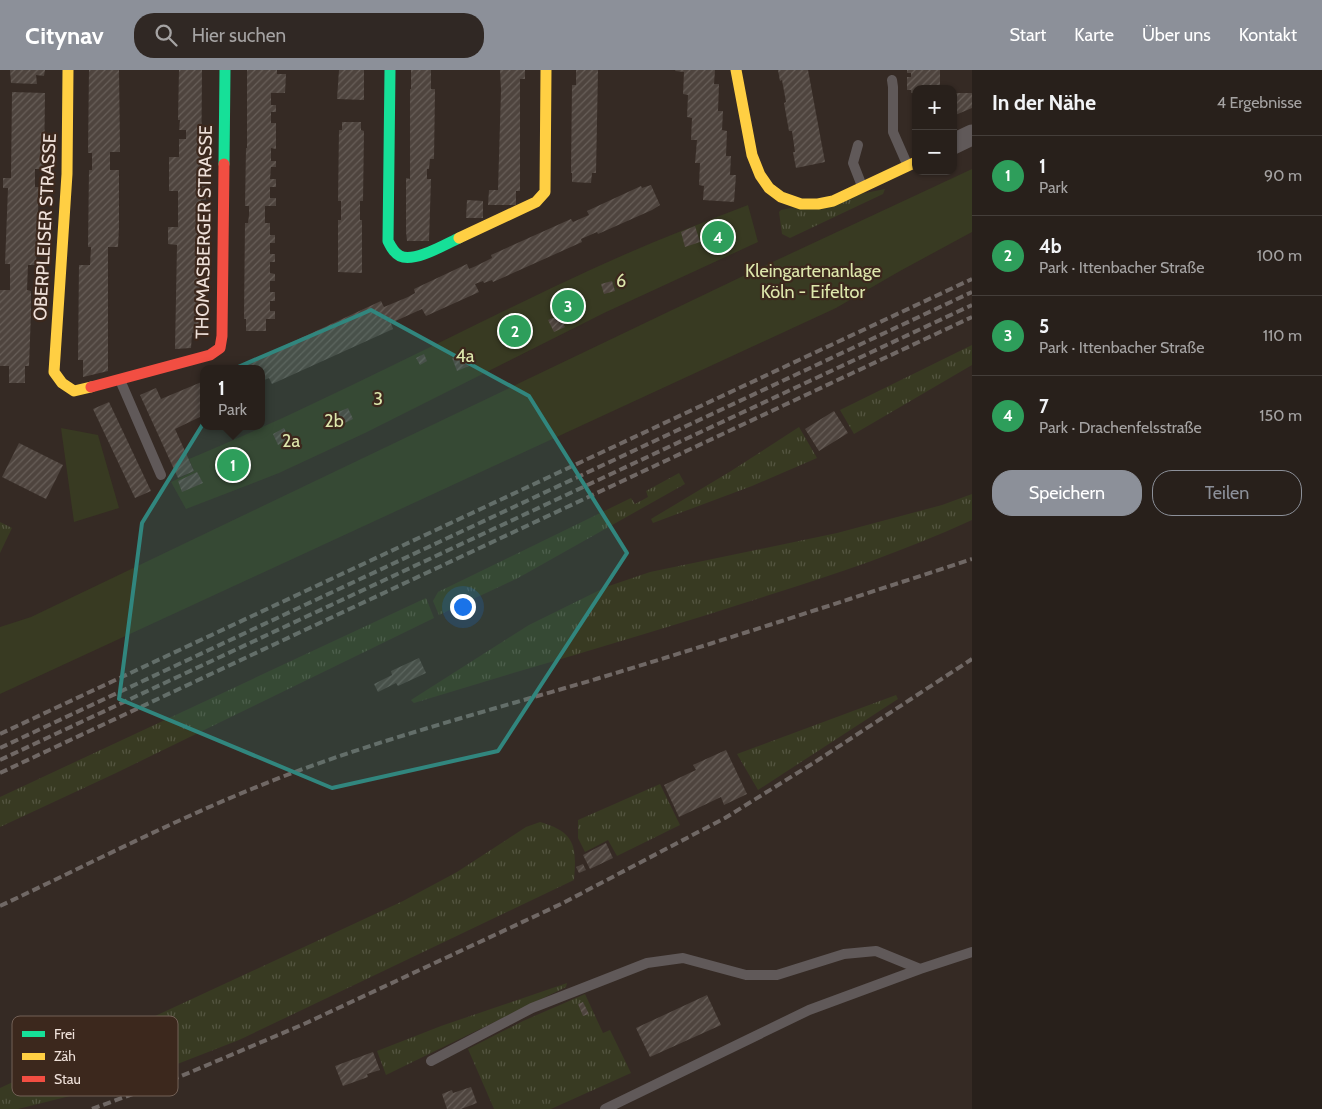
<!DOCTYPE html>
<html lang="de">
<head>
<meta charset="utf-8">
<style>
	:root { --surface:#28201b; --page:#302824; --text:#f1f3f6; --muted:#a5a3a3; --line:#443e3a; --accent:#8c9099 }
	body { margin:0; font-family:Cabin,sans-serif; background:var(--page); color:var(--text) }
	.controls { position:absolute; right:15px; top:15px; display:grid; overflow:hidden; border-radius:10px; box-shadow:0 1px 4px #0004 }
	.controls button { width:45px; height:45px; display:grid; place-items:center; padding:0; border:0; border-bottom:1px solid var(--line); background:var(--surface); color:var(--text); font:25px sans-serif }
	.you { position:absolute; left:462px; top:536px; width:18px; height:18px; margin:-12px; border:4px solid #fff; border-radius:50%; background:#1a73e8; box-shadow:0 0 0 8px #1a73e833 }
	.badge { display:grid; place-items:center; width:32px; height:32px; border-radius:50%; background:var(--accent); color:#fff; font-size:16px; font-weight:700 }
	.pin { position:absolute; translate:-50% -50%; border:2px solid #fff; box-shadow:0 1px 5px #0006 }
	.popup { position:absolute; left:200px; top:295px; width:65px; height:65px; box-sizing:border-box; display:grid; place-content:center; border-radius:10px; background:var(--surface); filter:drop-shadow(0 1px 4px #0005); font-size:16px; white-space:nowrap; color:var(--muted) }
	.popup b { font-size:19px; color:var(--text) }
	.popup::after { content:''; position:absolute; left:50%; top:100%; margin-left:-10px; border:10px solid transparent; border-top-color:var(--surface) }
	.list { margin:0; padding:0; list-style:none }
	h2 { display:flex; justify-content:space-between; align-items:center; height:65px; margin:0; padding:0 20px; font-size:21px }
	h2 small { font-size:16px; font-weight:400; color:var(--muted) }
	.list li { display:grid; grid-template-columns:32px 1fr auto; gap:15px; align-items:center; box-sizing:border-box; height:80px; padding:0 20px; border-top:1px solid var(--line) }
	.list b { display:block; font-size:19px; white-space:nowrap }
	.list p { margin:0; font-size:16px; white-space:nowrap; color:var(--muted) }
	.list em { font-size:16px; font-style:normal; color:var(--muted) }
	.actions { display:flex; gap:10px; padding:15px 20px }
	.actions a { flex:1; padding:11px 0; border:1px solid var(--accent); border-radius:20px; text-align:center; font-size:18px; color:var(--accent) }
	.actions .main { background:var(--accent); color:#fff }
	.icon { flex:none; width:28px; height:28px; fill:none; stroke:currentColor; stroke-width:2; stroke-linecap:round; stroke-linejoin:round }
	.map { position:relative; flex:none; width:972px; height:1039px; overflow:hidden }
	header { display:flex; align-items:center; gap:30px; box-sizing:border-box; height:70px; padding:0 25px; background:var(--accent); color:#fff }
	header strong { font-size:24px }
	nav { display:flex; gap:28px; margin-inline-start:auto; font-size:18px }
	.search { width:350px; height:45px; background:var(--page); display:flex; align-items:center; gap:12px; box-sizing:border-box; padding:0 18px; border-radius:20px; color:var(--muted); font-size:19px }
	main { display:flex }
	aside { flex:1; background:var(--surface) }
	.map>svg:first-child { display:block }
</style>
</head>
<body>
<header>
<strong>Citynav</strong>
<div class="search"><svg class="icon" aria-label="search" viewBox="0 0 24 24"><circle cx="10" cy="10" r="6"/><path d="M15 15l6 6"/></svg>Hier suchen</div>
<nav><a>Start</a><a>Karte</a><a>Über uns</a><a>Kontakt</a></nav>
</header>
<main>
<div class="map">
<svg width="972" height="1039" viewBox="0 0 972 1039">
	<defs>
		<pattern id="grass-tufts" width="24" height="20" patternUnits="userSpaceOnUse" patternTransform="scale(1.25)"><rect width="24" height="20" fill="#383a22"/><path d="M3 7l-1-3M5 7V3M7 7l1-3M15 17l-1-3M17 17v-4M19 17l1-3" fill="none" stroke="#555642"/></pattern>
		<pattern id="building-hatch" width="6" height="6" patternUnits="userSpaceOnUse" patternTransform="scale(1.25)"><rect width="6" height="6" fill="#4e443e"/><path d="M-1 1l2-2M0 6l6-6M5 7l2-2" fill="none" stroke="#685f59"/></pattern>
	</defs>
	<rect width="100%" height="100%" fill="#352a24"/>
	<path fill="url(#grass-tufts)" d="M 885,119 L 883,124 L 790,168 L 782,164 L 779,142 L 781,140 Z
		M 972,275 L 972,295 L 854,364 L 840,340 Z
		M 799,357 L 817,388 L 752,416 L 653,453 L 651,449 L 731,401 Z
		M 679,403 L 685,414 L 518,508 L 439,545 L 433,531 L 438,522 L 631,428 L 635,434 L 648,427 L 646,421 Z
		M 972,424 L 972,450 C 905,481 836,504 766,526 C 649,564 531,597 414,633 L 411,630 L 529,555 L 606,517 L 650,502 L 837,463 L 942,435 Z
		M 0,452 L 12,458 L 0,483 Z
		M 426,528 L 434,548 L 116,703 L 0,757 L 0,727 Z
		M 896,625 L 898,629 L 758,720 L 737,684 Z
		M 660,714 L 680,755 L 617,786 L 608,770 L 585,782 L 578,768 L 578,750 Z
		M 540,752 C 575,762 577,776 574,810 L 239,970 L 180,993 L 118,1014 L 18,1039 L 0,1039 L 0,1018 L 403,831 L 457,802 L 526,757 Z
		M 567,913 L 566,917 L 386,1005 L 377,981 L 441,956 Z
		M 585,924 L 603,963 L 610,960 L 631,1003 L 551,1039 L 494,1039 L 468,979 L 523,951 Z"/>
	<path fill="#383a22" d="M 972,99 L 972,162 L 900,201 L 836,238 L 0,624 L 0,557 L 31,547 L 764,196 Z
		M 748,135 L 758,172 L 604,243 L 365,363 L 279,403 L 186,439 L 171,412 L 194,401 L 189,389 C 326,332 456,262 590,200 C 642,176 695,155 748,135 Z
		M 61,358 L 98,365 L 119,438 L 74,452 Z"/>
	<path fill="url(#building-hatch)" d="M 10,0 L 45,0 L 44,6 L 36,5 L 37,14 L 11,13 Z
		M 89,0 L 119,0 L 120,82 L 110,82 L 110,100 L 119,100 L 119,158 L 118,177 L 108,177 L 108,301 L 83,307 L 83,290 L 78,290 L 79,195 L 90,195 L 91,177 L 88,177 L 89,100 L 92,100 L 92,83 L 88,83 Z
		M 179,0 L 202,0 L 201,114 L 206,114 L 206,130 L 201,130 L 199,262 L 192,263 L 191,278 L 175,279 L 177,175 L 168,174 L 168,157 L 178,157 L 178,121 L 169,121 L 169,87 L 179,87 L 179,69 L 186,69 L 186,60 L 179,60 L 180,50 L 178,50 Z
		M 247,0 L 277,0 L 277,4 L 286,4 L 285,23 L 271,23 L 271,35 L 276,35 L 276,42 L 271,42 L 271,53 L 276,53 L 276,79 L 271,78 L 271,91 L 276,91 L 276,97 L 271,97 L 270,109 L 276,109 L 276,117 L 270,117 L 270,128 L 276,128 L 276,136 L 265,136 L 265,153 L 270,153 L 270,165 L 275,165 L 275,173 L 270,173 L 270,184 L 275,184 L 275,192 L 270,192 L 270,203 L 275,204 L 275,211 L 270,211 L 270,222 L 275,222 L 275,231 L 270,231 L 270,241 L 275,241 L 275,249 L 266,249 L 266,261 L 246,261 L 246,249 L 244,249 L 245,153 L 248,153 L 249,145 L 249,136 L 245,136 L 246,78 L 247,78 Z
		M 339,0 L 364,0 L 364,30 L 337,29 Z
		M 411,0 L 431,0 L 431,19 L 435,19 L 434,89 L 430,89 L 429,99 L 427,99 L 427,109 L 431,109 L 429,171 L 407,171 L 406,161 L 406,108 L 410,109 L 410,19 L 411,19 Z
		M 500,0 L 525,0 L 525,9 L 520,9 L 520,121 L 516,121 L 516,135 L 488,135 L 489,120 L 498,120 L 501,20 Z
		M 576,0 L 598,0 L 596,103 L 592,103 L 591,113 L 572,112 L 572,103 L 571,103 L 572,15 L 576,15 Z
		M 676,0 L 715,0 L 714,14 L 719,14 L 718,41 L 723,41 L 722,60 L 727,61 L 726,86 L 731,86 L 730,105 L 736,105 L 734,132 L 703,130 L 704,116 L 699,115 L 700,93 L 695,93 L 697,70 L 691,70 L 692,48 L 687,47 L 688,25 L 683,24 L 684,2 L 675,1 Z
		M 778,0 L 808,0 L 825,92 L 796,98 L 793,82 L 795,82 L 792,61 L 789,61 L 784,33 L 786,32 L 782,10 L 780,11 Z
		M 907,0 L 940,0 L 940,19 L 916,19 L 916,23 L 911,23 L 911,20 L 907,20 L 907,7 L 911,7 L 911,3 L 907,3 Z
		M 12,22 L 45,23 L 44,99 L 35,99 L 35,117 L 39,117 L 36,195 L 28,195 L 27,220 L 31,221 L 31,242 L 29,296 L 25,296 L 25,313 L 9,313 L 9,296 L 0,296 L 0,220 L 10,220 L 10,194 L 5,194 L 8,118 L 3,118 L 3,108 L 11,108 Z
		M 953,23 L 972,23 L 972,38 L 953,46 Z
		M 342,52 L 361,52 L 361,60 L 364,61 L 363,131 L 360,131 L 360,150 L 362,150 L 362,203 L 338,202 L 338,150 L 341,150 L 341,131 L 338,131 L 339,60 L 342,60 Z
		M 651,115 L 660,135 L 652,140 L 598,164 L 597,162 L 581,169 L 582,172 L 502,208 L 493,212 L 492,210 L 484,213 L 483,211 L 475,214 L 479,222 L 426,246 L 422,239 L 391,253 L 393,259 L 272,314 L 269,308 L 262,311 L 262,299 L 234,299 L 381,231 L 384,237 L 408,227 L 415,223 L 414,219 L 467,194 L 469,199 L 476,196 L 492,188 L 491,185 L 571,149 L 573,152 L 589,145 L 587,141 L 641,116 L 642,118 Z
		M 467,130 L 483,131 L 483,148 L 466,148 Z
		M 695,156 L 700,172 L 685,177 L 681,162 Z
		M 612,211 L 615,221 L 604,224 L 601,214 Z
		M 560,245 L 565,257 L 554,262 L 548,250 Z
		M 463,283 L 469,296 L 457,301 L 452,288 Z
		M 424,284 L 427,291 L 420,295 L 416,288 Z
		M 204,311 L 204,345 L 175,359 L 194,401 L 178,408 L 140,325 L 156,318 L 161,329 Z
		M 109,332 L 151,421 L 135,428 L 93,339 Z
		M 348,338 L 353,349 L 341,355 L 336,343 Z
		M 834,341 L 848,363 L 819,381 L 805,359 Z
		M 284,358 L 289,368 L 278,375 L 273,364 Z
		M 19,373 L 63,395 L 46,429 L 2,407 Z
		M 197,402 L 203,413 L 182,422 L 178,411 Z
		M 419,588 L 426,603 L 398,616 L 396,613 L 378,622 L 374,614 L 392,605 L 391,601 Z
		M 726,680 L 747,724 L 724,735 L 721,727 L 679,747 L 664,715 L 696,700 L 693,695 Z
		M 606,773 L 613,788 L 590,799 L 583,785 Z
		M 583,794 L 586,800 L 579,803 L 576,797 Z
		M 707,925 L 721,955 L 650,987 L 636,958 Z
		M 583,932 L 589,944 L 583,946 L 578,934 Z
		M 373,982 L 380,1000 L 367,1004 L 368,1007 L 343,1016 L 335,996 Z
		M 471,1017 L 477,1033 L 461,1039 L 447,1039 L 442,1024 L 452,1020 L 453,1023 Z"/>
	<g fill="none" stroke-linecap="round" stroke-linejoin="round">
		<path stroke="#605959" stroke-width="10" d="M 892,10 L 893,17 L 893,62 L 907,94
			M 858,75 L 853,93 L 862,116
			M 120,310 L 161,405
			M 431,991 L 532,938 L 647,893 L 683,888 L 746,905 L 777,905 L 844,884 L 876,881 L 920,899 L 972,882
			M 605,1039 L 809,940 L 920,899"/>
		<path stroke="#605959" stroke-width="21" d="M 953,74 L 972,65"/>
		<path stroke="#16e098" stroke-width="11" d="M 390,0 L 388,171 C 391,177 394,183 400,186 C 414,193 446,174 459,168
			M 224,94 L 225,0"/>
		<path stroke="#ffcf43" stroke-width="11" d="M 68,0 L 67,104 L 54,302 L 62,313 L 74,321 L 91,317
			M 736,0 L 752,85 L 760,105 L 769,118 L 781,127 L 801,134 L 818,134 L 833,131 L 916,92
			M 459,168 L 536,132 L 545,122 L 546,0"/>
		<path stroke="#f24e42" stroke-width="11" d="M 91,317 L 210,285 L 220,278 L 222,266 L 224,94"/>
		<path stroke="#706865" stroke-width="4" stroke-dasharray="8 4" stroke-linecap="butt" d="M 0,664 L 972,209
			M 0,678 L 972,222
			M 0,690 L 972,235
			M 0,703 L 972,247
			M 0,836 C 100,789 199,737 303,699 C 399,664 498,638 596,609 C 722,571 847,530 972,489
			M 92,1039 L 179,1007 L 304,954 L 561,834 L 725,748 L 815,692 L 972,589"/>
	</g>
	<path fill="#31867e" fill-opacity="0.2" stroke="#31867e" stroke-width="4" stroke-linejoin="round" d="M 371,240 L 529,326 L 627,483 L 498,681 L 332,718 L 119,629 L 142,453 L 238,297 Z"/>
	<g text-anchor="middle" stroke-width="4.5" stroke-linejoin="round" paint-order="stroke">
		<g font-size="18" fill="#efe1da" stroke="#3c281d">
			<text transform="translate(45 157) rotate(-87)" y="6">OBERPLEISER STRASSE</text>
			<text transform="translate(204 162) rotate(-89)" y="6">THOMASBERGER STRASSE</text>
		</g>
		<g font-size="18" fill="#dee7ac" stroke="#3c281d">
			<text x="813" y="207">Kleingartenanlage<tspan x="813" dy="21">Köln - Eifeltor</tspan></text>
			<text x="621" y="217">6</text>
			<text x="465" y="292">4a</text>
			<text x="378" y="335">3</text>
			<text x="334" y="357">2b</text>
			<text x="291" y="377">2a</text>
		</g>
	</g>
	<rect x="12" y="946" width="166" height="80" rx="8" fill="#3c281d" stroke="#726056" stroke-width="1"/>
	<rect x="22" y="961" width="23" height="6" fill="#16e098"/>
	<rect x="22" y="983" width="23" height="7" fill="#ffcf43"/>
	<rect x="22" y="1006" width="23" height="6" fill="#f24e42"/>
	<g font-size="14" fill="#efe1da">
		<text x="54" y="969">Frei</text>
		<text x="54" y="991">Zäh</text>
		<text x="54" y="1014">Stau</text>
	</g>
</svg>
<div class="controls">
<button>+</button>
<button>−</button>
</div>
<div class="you"></div>
<div class="pin badge" style="left:233px;top:395px;background:#2e9e5b">1</div>
<div class="popup"><b>1</b>Park</div>
<div class="pin badge" style="left:515px;top:261px;background:#2e9e5b">2</div>
<div class="pin badge" style="left:568px;top:236px;background:#2e9e5b">3</div>
<div class="pin badge" style="left:718px;top:167px;background:#2e9e5b">4</div>
</div>
<aside>
<h2>In der Nähe<small>4 Ergebnisse</small></h2>
<ul class="list">
<li><span class="badge" style="background:#2e9e5b">1</span><div><b>1</b><p>Park</p></div><em>90 m</em></li>
<li><span class="badge" style="background:#2e9e5b">2</span><div><b>4b</b><p>Park · Ittenbacher Straße</p></div><em>100 m</em></li>
<li><span class="badge" style="background:#2e9e5b">3</span><div><b>5</b><p>Park · Ittenbacher Straße</p></div><em>110 m</em></li>
<li><span class="badge" style="background:#2e9e5b">4</span><div><b>7</b><p>Park · Drachenfelsstraße</p></div><em>150 m</em></li>
</ul>
<div class="actions"><a class="main">Speichern</a><a>Teilen</a></div>
</aside>
</main>
</body>
</html>
